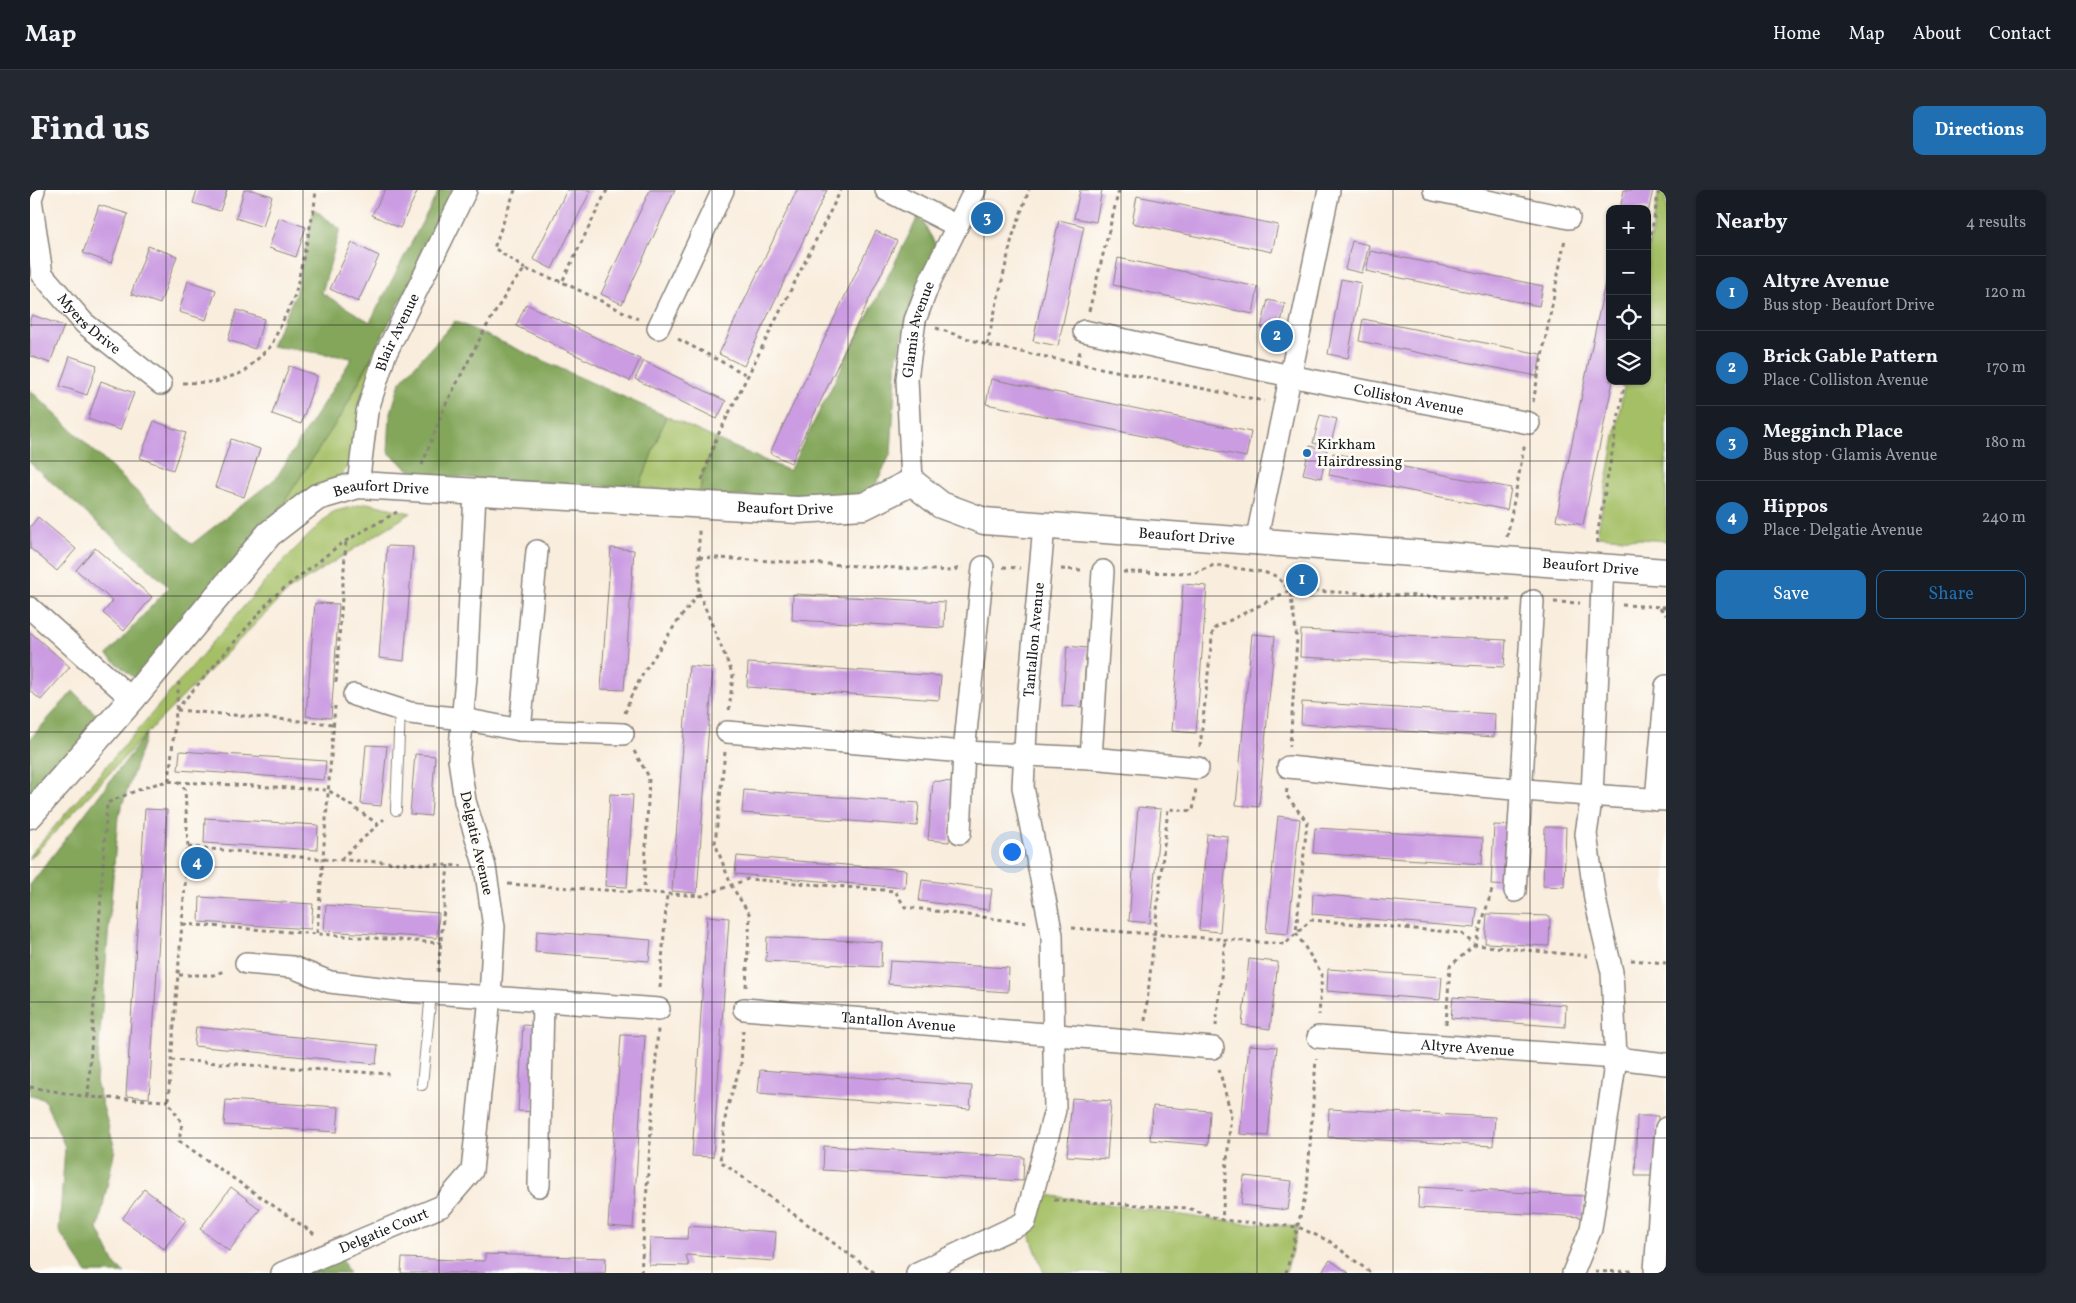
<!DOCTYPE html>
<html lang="en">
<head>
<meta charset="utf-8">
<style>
	:root { --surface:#171b24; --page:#242831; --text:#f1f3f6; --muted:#9ea1a6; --line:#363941; --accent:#1f6fb2 }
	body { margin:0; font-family:Vollkorn,serif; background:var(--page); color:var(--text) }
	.controls { position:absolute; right:15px; top:15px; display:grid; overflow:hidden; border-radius:10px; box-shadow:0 1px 4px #0004 }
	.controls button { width:45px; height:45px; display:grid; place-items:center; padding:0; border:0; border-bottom:1px solid var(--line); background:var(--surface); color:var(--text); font:25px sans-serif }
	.you { position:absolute; left:981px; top:661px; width:18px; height:18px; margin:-12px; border:4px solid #fff; border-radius:50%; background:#1a73e8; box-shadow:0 0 0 8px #1a73e833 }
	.badge { display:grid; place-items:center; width:32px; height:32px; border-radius:50%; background:var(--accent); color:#fff; font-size:16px; font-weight:700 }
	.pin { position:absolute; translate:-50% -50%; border:2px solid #fff; box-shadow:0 1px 5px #0006 }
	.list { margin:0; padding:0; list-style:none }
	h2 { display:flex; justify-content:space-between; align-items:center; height:65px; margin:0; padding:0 20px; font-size:21px }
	h2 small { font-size:16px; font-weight:400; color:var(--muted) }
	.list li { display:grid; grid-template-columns:32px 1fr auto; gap:15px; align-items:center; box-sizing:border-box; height:75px; padding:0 20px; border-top:1px solid var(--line) }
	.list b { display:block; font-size:19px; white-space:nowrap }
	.list p { margin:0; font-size:16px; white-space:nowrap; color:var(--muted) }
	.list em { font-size:16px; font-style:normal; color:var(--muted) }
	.actions { display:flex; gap:10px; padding:15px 20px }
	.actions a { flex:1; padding:11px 0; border:1px solid var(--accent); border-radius:10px; text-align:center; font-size:18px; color:var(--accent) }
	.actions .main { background:var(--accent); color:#fff }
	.icon { flex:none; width:28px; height:28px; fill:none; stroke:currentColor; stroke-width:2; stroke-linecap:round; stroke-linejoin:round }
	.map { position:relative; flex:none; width:1636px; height:1083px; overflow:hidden; border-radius:10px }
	header { display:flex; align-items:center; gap:30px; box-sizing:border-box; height:70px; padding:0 25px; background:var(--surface); border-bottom:1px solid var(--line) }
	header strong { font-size:24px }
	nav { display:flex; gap:28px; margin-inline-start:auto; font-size:18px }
	.intro { display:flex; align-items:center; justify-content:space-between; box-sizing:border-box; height:120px; padding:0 30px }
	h1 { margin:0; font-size:35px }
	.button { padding:12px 22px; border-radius:10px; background:var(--accent); color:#fff; font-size:18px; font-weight:700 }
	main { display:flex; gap:30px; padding:0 30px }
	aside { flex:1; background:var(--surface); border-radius:10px; box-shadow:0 1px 4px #0004 }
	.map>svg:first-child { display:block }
</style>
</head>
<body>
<header>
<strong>Map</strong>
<nav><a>Home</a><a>Map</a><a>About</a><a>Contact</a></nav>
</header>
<div class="intro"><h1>Find us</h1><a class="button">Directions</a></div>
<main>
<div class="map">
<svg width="1636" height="1083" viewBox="0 0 1636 1083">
	<rect width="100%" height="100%" fill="#fdfcf7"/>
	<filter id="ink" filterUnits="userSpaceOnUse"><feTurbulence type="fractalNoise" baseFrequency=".02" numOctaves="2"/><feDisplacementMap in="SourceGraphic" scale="10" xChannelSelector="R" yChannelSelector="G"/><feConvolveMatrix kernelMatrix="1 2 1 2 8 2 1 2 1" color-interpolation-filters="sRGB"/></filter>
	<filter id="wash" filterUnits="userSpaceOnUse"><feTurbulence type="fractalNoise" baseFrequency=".0096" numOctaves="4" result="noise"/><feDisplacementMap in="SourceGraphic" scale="20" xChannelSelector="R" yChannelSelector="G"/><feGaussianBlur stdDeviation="1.12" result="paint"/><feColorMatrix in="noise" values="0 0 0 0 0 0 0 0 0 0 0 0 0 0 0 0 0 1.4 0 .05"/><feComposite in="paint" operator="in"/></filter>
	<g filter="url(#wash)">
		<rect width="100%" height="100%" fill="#f9eddd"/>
		<path fill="#a4bf65" stroke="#606e40" d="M 1629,0 L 1636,0 L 1636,351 L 1567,346 L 1595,191 L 1617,191 L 1617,68 Z
			M 343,166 L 325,264 L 312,284 L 245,326 L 313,222 Z
			M 636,226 L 686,249 L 672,286 L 670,302 L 609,298 Z
			M 337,313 L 381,323 L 259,400 L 117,543 L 0,669 L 0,665 L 252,372 L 302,322 Z
			M 1003,1003 L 1186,1030 L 1268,1037 L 1256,1083 L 1014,1083 L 995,1032 Z"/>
		<path fill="#83a65a" stroke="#50613b" d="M 409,0 L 425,0 L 405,44 L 313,222 L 245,326 L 104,488 L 77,465 L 139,397 L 0,273 L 0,200 L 162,354 L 246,288 L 322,168 L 241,156 L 265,105 L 284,19 L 310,39 L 292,103 L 340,132 Z
			M 889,25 L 906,55 L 882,112 L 867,167 L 861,263 L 845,296 L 821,308 L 685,306 L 670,302 L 672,286 L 686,249 L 759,281 Z
			M 425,131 L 636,226 L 609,298 L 385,285 L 358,262 L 360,226 L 370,192 Z
			M 43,501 L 70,528 L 0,609 L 0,549 Z
			M 117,543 L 88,627 L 66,892 L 85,959 L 68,1039 L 86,1076 L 95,1083 L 57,1083 L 29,1041 L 35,957 L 14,909 L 0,906 L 0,695 Z
			M 307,1060 L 319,1083 L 252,1083 Z"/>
		<g id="blocks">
			<path fill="#cb9ce2" d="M 167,0 L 197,0 L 190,21 L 163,13 Z
				M 214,0 L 222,0 L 242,6 L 233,37 L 206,28 Z
				M 355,0 L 388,0 L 370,38 L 342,25 Z
				M 537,0 L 561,0 L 522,79 L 503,69 Z
				M 620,0 L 645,0 L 592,114 L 571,104 Z
				M 767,0 L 797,0 L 714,176 L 689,164 Z
				M 1050,0 L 1072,0 L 1066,32 L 1044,28 Z
				M 1594,0 L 1623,0 L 1618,23 L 1617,19 L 1590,19 Z
				M 1107,6 L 1248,35 L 1242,62 L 1102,33 Z
				M 69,15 L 98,24 L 81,73 L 53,63 Z
				M 249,28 L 276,37 L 266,67 L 239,58 Z
				M 1029,30 L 1054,36 L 1028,156 L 1003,151 Z
				M 846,41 L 867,51 L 761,273 L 740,263 Z
				M 1322,51 L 1339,55 L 1332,83 L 1315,79 Z
				M 322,53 L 349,66 L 328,112 L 300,99 Z
				M 118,56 L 147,66 L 130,114 L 101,104 Z
				M 1340,61 L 1513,96 L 1509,116 L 1336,81 Z
				M 1088,68 L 1228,97 L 1223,124 L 1083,95 Z
				M 1579,74 L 1580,191 L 1583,191 L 1553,335 L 1526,330 Z
				M 1311,89 L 1331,93 L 1318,168 L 1298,164 Z
				M 158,91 L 186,100 L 176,130 L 149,122 Z
				M 1238,110 L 1255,114 L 1249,142 L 1231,138 Z
				M 496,114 L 610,169 L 600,191 L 486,136 Z
				M 207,120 L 234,129 L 225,159 L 198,150 Z
				M 2,125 L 34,136 L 20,173 L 0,166 L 0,129 Z
				M 1333,129 L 1511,164 L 1507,186 L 1329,151 Z
				M 40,166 L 67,175 L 57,205 L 30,196 Z
				M 614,171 L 696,211 L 687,229 L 605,189 Z
				M 259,176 L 287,186 L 271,234 L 242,224 Z
				M 961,189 L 1221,242 L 1216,267 L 956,214 Z
				M 71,191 L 104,203 L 90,240 L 58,229 Z
				M 1290,225 L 1307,229 L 1300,257 L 1283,253 Z
				M 124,231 L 156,243 L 143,280 L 110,268 Z
				M 201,249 L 230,259 L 214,307 L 185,297 Z
				M 1280,256 L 1297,260 L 1291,288 L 1273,284 Z
				M 1303,263 L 1481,298 L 1477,320 L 1299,285 Z
				M 8,327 L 46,359 L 27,381 L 0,358 L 0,337 Z
				M 357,356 L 383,357 L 374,471 L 349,468 Z
				M 65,358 L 122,407 L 94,441 L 73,423 L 83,411 L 46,380 Z
				M 581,358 L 604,360 L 594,500 L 571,499 Z
				M 1153,394 L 1177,396 L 1166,543 L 1142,541 Z
				M 763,404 L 915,412 L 914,438 L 762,430 Z
				M 285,413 L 309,414 L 301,528 L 276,526 Z
				M 1271,440 L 1476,450 L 1474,477 L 1270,467 Z
				M 0,442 L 40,477 L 11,510 L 0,501 Z
				M 1222,444 L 1245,446 L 1229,617 L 1206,615 Z
				M 1037,456 L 1057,458 L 1052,517 L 1032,516 Z
				M 718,473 L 911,486 L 909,510 L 717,497 Z
				M 659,476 L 683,478 L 667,703 L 642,701 Z
				M 1272,512 L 1465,524 L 1464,547 L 1271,534 Z
				M 336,555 L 357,556 L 351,616 L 331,614 Z
				M 150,561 L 296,571 L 294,590 L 148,580 Z
				M 385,564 L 405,566 L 401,626 L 380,624 Z
				M 903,591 L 924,592 L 919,652 L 898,650 Z
				M 714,600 L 889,613 L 887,636 L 712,623 Z
				M 580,604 L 603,605 L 597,697 L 575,696 Z
				M 1108,617 L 1131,619 L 1120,733 L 1099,731 Z
				M 115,619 L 137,620 L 119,908 L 96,906 Z
				M 1248,626 L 1270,629 L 1258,744 L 1236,742 Z
				M 175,628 L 288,635 L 287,660 L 174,653 Z
				M 1464,635 L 1485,636 L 1482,696 L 1461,695 Z
				M 1515,637 L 1536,637 L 1534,697 L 1513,696 Z
				M 1285,638 L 1453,648 L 1452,674 L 1283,663 Z
				M 1177,644 L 1198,646 L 1190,742 L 1169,740 Z
				M 707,666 L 876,680 L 875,698 L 705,684 Z
				M 892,690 L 962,699 L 959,720 L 889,711 Z
				M 1283,704 L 1447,718 L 1445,738 L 1282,724 Z
				M 170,707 L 283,714 L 281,739 L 169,732 Z
				M 296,715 L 409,723 L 407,748 L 294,741 Z
				M 1457,724 L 1520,726 L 1519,756 L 1455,753 Z
				M 677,726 L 699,728 L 683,967 L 662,966 Z
				M 507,741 L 621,750 L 619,771 L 505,762 Z
				M 737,747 L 852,752 L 851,777 L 736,771 Z
				M 1219,769 L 1248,772 L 1240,839 L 1212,835 Z
				M 860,771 L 979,778 L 978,802 L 858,794 Z
				M 1298,779 L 1412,787 L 1410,810 L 1297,801 Z
				M 1423,807 L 1536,815 L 1535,837 L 1421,828 Z
				M 493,835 L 508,836 L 504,922 L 488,921 Z
				M 166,837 L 348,855 L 346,874 L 164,856 Z
				M 591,845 L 615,846 L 603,1038 L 578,1036 Z
				M 1219,855 L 1247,857 L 1238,946 L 1210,944 Z
				M 730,880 L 942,896 L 940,919 L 728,903 Z
				M 1042,908 L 1081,911 L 1077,969 L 1037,966 Z
				M 196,910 L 309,917 L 307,942 L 194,935 Z
				M 1123,916 L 1180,921 L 1178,955 L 1120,950 Z
				M 1299,919 L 1465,927 L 1463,956 L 1298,947 Z
				M 1607,926 L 1628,926 L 1625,986 L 1605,986 Z
				M 794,956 L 994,967 L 993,991 L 793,980 Z
				M 1214,986 L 1262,991 L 1258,1020 L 1211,1015 Z
				M 201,997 L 230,1019 L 199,1061 L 170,1039 Z
				M 1389,997 L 1554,1006 L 1553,1027 L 1388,1018 Z
				M 114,999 L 156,1030 L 134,1059 L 92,1029 Z
				M 658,1036 L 746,1042 L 744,1071 L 656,1065 L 659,1076 L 619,1075 L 620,1048 L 657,1049 Z
				M 455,1064 L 576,1068 L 575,1083 L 371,1083 L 372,1068 L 455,1071 Z
				M 1300,1070 L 1319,1083 L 1291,1083 Z"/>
		</g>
	</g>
	<g filter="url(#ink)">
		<use href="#blocks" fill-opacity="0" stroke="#8a847c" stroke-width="1"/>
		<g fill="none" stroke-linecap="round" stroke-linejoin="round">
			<defs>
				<path id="service" d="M 366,620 L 370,519
					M 392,895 L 401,803"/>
				<g id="minor">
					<path id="s1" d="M 4,0 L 1,9 L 12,84 L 54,133 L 131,194"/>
					<path d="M 856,0 L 927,36"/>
					<path d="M 1404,0 L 1539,28"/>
					<path d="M 628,138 L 693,0"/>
					<path id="s2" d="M 1054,141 L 1260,186 L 1499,233"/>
					<path id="s3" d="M 882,292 L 877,189 L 885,130 L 900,91 L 945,0"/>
					<path id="s4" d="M 328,295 L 337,222 L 355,165 L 436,0"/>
					<path d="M 1226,352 L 1299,0"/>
					<path d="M 0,418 L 102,509"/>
					<path d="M 324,505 L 380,523 L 433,529 L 490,540 L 593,544"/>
					<path d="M 490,540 L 507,361"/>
					<path d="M 697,542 L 934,562 L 1061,568 L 1168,578"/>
					<path d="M 1061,568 L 1073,381"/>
					<path d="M 1258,577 C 1384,590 1510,603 1636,610"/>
					<path d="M 1626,610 L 1636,496"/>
					<path d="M 930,643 L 934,562 L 953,377"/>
					<path d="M 1485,701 L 1503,411"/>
					<path d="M 216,773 L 262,777 L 300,792 L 375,801 L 629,819"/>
					<path id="s5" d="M 714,819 L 1183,858"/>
					<path id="s6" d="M 1288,847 L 1586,868 L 1636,874"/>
					<path d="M 509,996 L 513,811"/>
					<path d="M 1625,1080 L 1636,938"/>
					<path id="s7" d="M 252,1083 L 412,1016 L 442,981 L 460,807 L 464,737 L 455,677 L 435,611 L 429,569 L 436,487 L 445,303"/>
					<path id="s8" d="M 887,1083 L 995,1032 L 1025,920 L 1022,745 L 993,597 L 997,522 L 1014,336"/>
					<path d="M 1543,1083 L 1561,1039 L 1586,868 L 1582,782 L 1565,709 L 1556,644 L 1562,604 L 1573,378"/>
				</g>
				<g id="tertiary">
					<path id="s9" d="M 0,625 L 102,509 L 239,344 L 287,307 L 328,295 L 768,320 L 834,316 L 882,292 L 911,315 L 954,331 L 1636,382"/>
				</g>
			</defs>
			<use href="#service" stroke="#8a847c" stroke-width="12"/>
			<use href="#minor" stroke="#8a847c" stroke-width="24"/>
			<use href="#tertiary" stroke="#8a847c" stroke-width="29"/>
			<path stroke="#8a847c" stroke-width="3" stroke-dasharray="4 4" stroke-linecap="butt" d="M 485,0 L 464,58 L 495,79
				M 577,0 L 532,92 L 608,129
				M 1617,68 L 1629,0
				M 1059,121 L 1089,0
				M 906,138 L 957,155 L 1234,211
				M 648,149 L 717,185
				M 957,155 L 982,48 L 999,0
				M 1047,173 L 1050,161
				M 153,193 L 185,192 L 214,182 L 241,156 L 265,105 L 284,19 L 286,0
				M 1503,212 L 1535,49
				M 392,275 L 414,218 L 455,139 L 482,94 L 495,79 L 532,92
				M 672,290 L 686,249 L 811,0
				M 1477,347 L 1495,253
				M 1568,353 L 1567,346 L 1595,191
				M 669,367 L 921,381 L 932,377
				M 973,377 L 990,378
				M 1031,379 L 1052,380
				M 1093,382 L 1165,383 L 1184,375 L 1233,382 L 1246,386 L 1260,400 L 1481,410
				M 669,403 L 703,485 L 699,521
				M 1524,412 L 1550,413
				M 1592,415 L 1636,417
				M 1630,418 L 1636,425
				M 306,492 L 316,351
				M 146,520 L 243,407 L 312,353 L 367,322
				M 147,520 L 303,534
				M 595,523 L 600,508 L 614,482 L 645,435 L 669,403 L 669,339
				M 1170,557 L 1183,439 L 1260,400 L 1267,449 L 1260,556
				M 604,561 L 619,587 L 614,702
				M 695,562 L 685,653 L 701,695 L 720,725 L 716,797
				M 139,591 L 149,492
				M 148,592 L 298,600 L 348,634
				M 1257,599 L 1256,605 L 1277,632 L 1266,743 L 1292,784 L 1289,825
				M 158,657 L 293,669 L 432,676
				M 311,669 L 354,629
				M 478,694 L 672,706 L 718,689 L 865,701 L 875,717 L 998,733
				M 153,734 L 411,753
				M 1042,738 L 1255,754 L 1281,730 L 1431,743 L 1445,755 L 1557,766
				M 287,743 L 305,516
				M 1601,770 L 1636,773
				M 408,782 L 418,675
				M 149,785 L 184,785 L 196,780
				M 630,798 L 637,704
				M 1115,831 L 1138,619 L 1163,621 L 1166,598
				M 1416,834 L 1420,776 L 1445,755 L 1462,700
				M 1186,836 L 1195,749
				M 713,840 L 711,874 L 696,922 L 690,971 L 845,1083
				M 141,870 L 359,884
				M 1189,879 L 1201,924 L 1192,1030
				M 0,897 L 58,907 L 138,911
				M 58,907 L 77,613 C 91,607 132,588 146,592 C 149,593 152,596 155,599 L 158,657 L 138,911 L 152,933 L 149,951 L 286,1045
				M 1024,1010 L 1158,1018 L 1192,1030 L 1268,1037 L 1299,1051 L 1341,1083
				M 1565,1082 L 1604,1081
				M 611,1083 L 628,839
				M 1256,1083 L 1277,999 L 1286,869"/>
			<use href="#service" stroke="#fff" stroke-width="10"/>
			<use href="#minor" stroke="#fff" stroke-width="21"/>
			<use href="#tertiary" stroke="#fff" stroke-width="26"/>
		</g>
	</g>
	<path fill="none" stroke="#1c1c1c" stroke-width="1" stroke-opacity="0.55" d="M 136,0 L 136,1083M 273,0 L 273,1083M 409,0 L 409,1083M 545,0 L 545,1083M 682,0 L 682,1083M 818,0 L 818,1083M 954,0 L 954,1083M 1091,0 L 1091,1083M 1227,0 L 1227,1083M 1363,0 L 1363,1083M 1500,0 L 1500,1083M 0,135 L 1580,135M 1617,135 L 1636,135M 0,271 L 1636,271M 0,406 L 1636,406M 0,542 L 1636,542M 0,677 L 1636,677M 0,812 L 1636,812M 0,948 L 1636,948"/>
	<circle fill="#1f6fb2" stroke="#fdfcf7" stroke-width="2" cx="1277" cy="263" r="5"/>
	<g text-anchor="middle" stroke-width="5" stroke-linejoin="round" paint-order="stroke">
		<g font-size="15" fill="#1c1c1c" stroke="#fdfcf7">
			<text dy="5" stroke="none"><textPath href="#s1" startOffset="154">Myers Drive</textPath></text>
			<text dy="5" stroke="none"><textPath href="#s3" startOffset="154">Glamis Avenue</textPath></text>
			<text dy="5" stroke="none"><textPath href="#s4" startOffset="159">Blair Avenue</textPath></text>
			<text dy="5" stroke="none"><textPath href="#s2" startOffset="332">Colliston Avenue</textPath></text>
			<text dy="5" stroke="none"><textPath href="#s9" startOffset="495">Beaufort Drive</textPath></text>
			<text dy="5" stroke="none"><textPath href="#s9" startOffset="900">Beaufort Drive</textPath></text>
			<text dy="5" stroke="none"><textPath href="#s9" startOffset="1319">Beaufort Drive</textPath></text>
			<text dy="5" stroke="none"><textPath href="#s9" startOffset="1724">Beaufort Drive</textPath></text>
			<text dy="5" stroke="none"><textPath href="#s8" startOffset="709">Tantallon Avenue</textPath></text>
			<text transform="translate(447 653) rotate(77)" y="5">Delgatie Avenue</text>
			<text dy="5" stroke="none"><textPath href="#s5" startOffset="155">Tantallon Avenue</textPath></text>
			<text dy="5" stroke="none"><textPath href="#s6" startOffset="150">Altyre Avenue</textPath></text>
			<text dy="5" stroke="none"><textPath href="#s7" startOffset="110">Delgatie Court</textPath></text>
		</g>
		<g font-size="15" fill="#1c1c1c" stroke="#fdfcf7" text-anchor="start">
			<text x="1287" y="259">Kirkham<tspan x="1287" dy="17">Hairdressing</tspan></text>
		</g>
	</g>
</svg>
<div class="controls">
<button>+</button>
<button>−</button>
<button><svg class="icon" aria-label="locate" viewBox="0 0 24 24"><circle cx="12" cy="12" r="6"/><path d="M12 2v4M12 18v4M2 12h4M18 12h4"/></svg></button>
<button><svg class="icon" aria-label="layers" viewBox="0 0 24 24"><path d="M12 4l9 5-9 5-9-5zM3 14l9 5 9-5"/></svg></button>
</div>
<div class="you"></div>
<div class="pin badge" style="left:1272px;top:390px">1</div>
<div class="pin badge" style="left:1247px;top:146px">2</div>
<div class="pin badge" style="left:957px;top:28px">3</div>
<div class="pin badge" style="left:167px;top:673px">4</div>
</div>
<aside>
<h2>Nearby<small>4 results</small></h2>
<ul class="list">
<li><span class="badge">1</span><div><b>Altyre Avenue</b><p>Bus stop · Beaufort Drive</p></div><em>120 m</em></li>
<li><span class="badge">2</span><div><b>Brick Gable Pattern</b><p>Place · Colliston Avenue</p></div><em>170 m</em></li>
<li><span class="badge">3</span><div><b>Megginch Place</b><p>Bus stop · Glamis Avenue</p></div><em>180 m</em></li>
<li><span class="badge">4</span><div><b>Hippos</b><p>Place · Delgatie Avenue</p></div><em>240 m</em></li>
</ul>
<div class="actions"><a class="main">Save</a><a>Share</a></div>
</aside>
</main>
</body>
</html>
